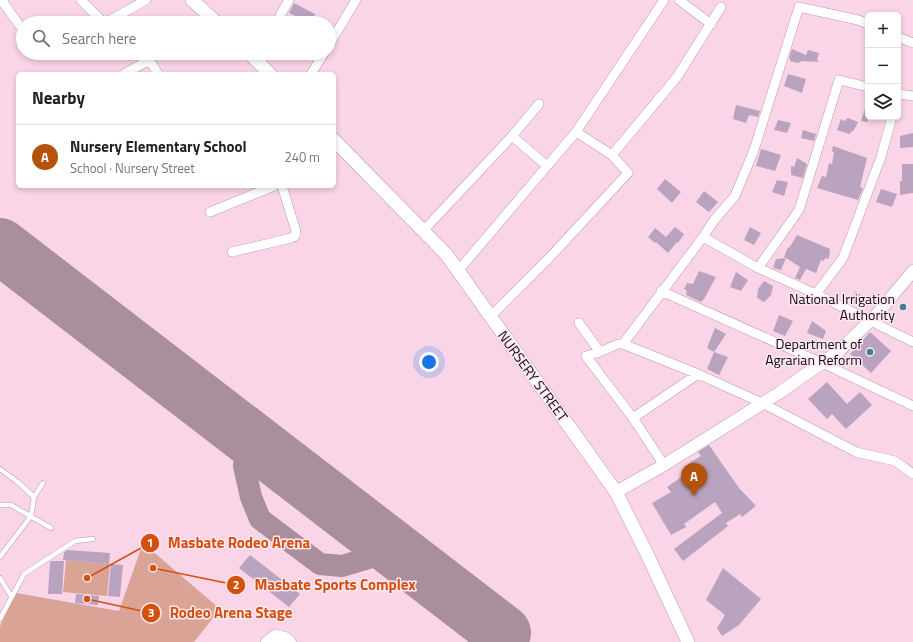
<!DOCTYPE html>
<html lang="en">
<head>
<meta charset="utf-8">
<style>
	:root { --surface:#fff; --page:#f2f2f2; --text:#202124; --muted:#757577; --line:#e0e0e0; --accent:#b45309 }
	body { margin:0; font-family:"Titillium Web",sans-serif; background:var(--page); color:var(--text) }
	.controls { position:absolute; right:12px; top:12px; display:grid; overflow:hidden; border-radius:6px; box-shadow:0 2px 6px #0003 }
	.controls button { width:36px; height:36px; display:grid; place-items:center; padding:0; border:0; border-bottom:1px solid var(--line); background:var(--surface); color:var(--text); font:20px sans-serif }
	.you { position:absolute; left:429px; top:362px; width:14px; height:14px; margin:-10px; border:3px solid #fff; border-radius:50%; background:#1a73e8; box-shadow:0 0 0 6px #1a73e833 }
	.badge { display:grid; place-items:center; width:26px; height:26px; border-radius:50%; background:var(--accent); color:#fff; font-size:13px; font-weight:700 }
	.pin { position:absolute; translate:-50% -33px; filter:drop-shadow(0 1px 2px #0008) }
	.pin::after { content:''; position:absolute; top:21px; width:14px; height:12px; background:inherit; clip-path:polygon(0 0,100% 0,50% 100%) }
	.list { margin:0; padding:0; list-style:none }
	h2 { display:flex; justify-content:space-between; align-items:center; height:52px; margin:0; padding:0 16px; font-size:17px }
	h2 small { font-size:13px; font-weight:400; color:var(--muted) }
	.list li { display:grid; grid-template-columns:26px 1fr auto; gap:12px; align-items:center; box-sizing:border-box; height:64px; padding:0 16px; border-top:1px solid var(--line) }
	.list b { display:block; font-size:15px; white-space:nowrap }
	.list p { margin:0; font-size:13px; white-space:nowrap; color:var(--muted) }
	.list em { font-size:13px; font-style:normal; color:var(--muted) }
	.icon { flex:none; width:22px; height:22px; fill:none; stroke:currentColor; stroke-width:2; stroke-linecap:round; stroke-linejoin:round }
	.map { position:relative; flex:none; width:913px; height:642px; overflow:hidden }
	.search { position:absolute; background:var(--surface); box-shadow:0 2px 6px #0003; left:16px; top:16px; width:320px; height:44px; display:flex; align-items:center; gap:10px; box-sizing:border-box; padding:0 14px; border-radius:22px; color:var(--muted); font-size:15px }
	.panel { position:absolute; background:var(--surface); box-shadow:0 2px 6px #0003; left:16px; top:72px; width:320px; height:116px; border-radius:6px }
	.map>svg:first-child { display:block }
</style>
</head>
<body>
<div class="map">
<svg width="913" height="642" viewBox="0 0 913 642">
	<rect width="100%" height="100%" fill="#f9d5e7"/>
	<path fill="#d9a495" d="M 143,543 L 220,609 L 194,642 L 0,642 L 0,626 L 16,593 L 119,611 Z
		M 66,560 L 110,564 L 107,596 L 63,592 Z"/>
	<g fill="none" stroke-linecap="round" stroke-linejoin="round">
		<path stroke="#a98e9c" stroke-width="22" d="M 246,435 L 247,442 L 244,466 L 251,497 L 260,519 L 320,564 L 342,566 L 372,557 C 378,551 377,544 376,536
			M 244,466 L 253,457 L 268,453
			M 372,557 L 401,555"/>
		<path stroke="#a98e9c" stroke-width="56" d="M 0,246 L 503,633"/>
	</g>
	<path fill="#baa3be" d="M 294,3 L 315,14 L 311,23 L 289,13 Z
		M 792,49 L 806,55 L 808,50 L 819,53 L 817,60 L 819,62 L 802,61 L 798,63 L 790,61 L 790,58 L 789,58 Z
		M 788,74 L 806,79 L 802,93 L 784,86 Z
		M 867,103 L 868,103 L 868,122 L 861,121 Z
		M 736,105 L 760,111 L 758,117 L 749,115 L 746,123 L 733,119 Z
		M 848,118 L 858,122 L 854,130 L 849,134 L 837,130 L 841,119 L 844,121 Z
		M 778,120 L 791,123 L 787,133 L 774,130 Z
		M 803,130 L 816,134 L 814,141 L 801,138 Z
		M 913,133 L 913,147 L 900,148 L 900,136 Z
		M 833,146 L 867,158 L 860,187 L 863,188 L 858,200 L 817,188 L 822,176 L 826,177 L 829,163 L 832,164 L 834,153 L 832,151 Z
		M 761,149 L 781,155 L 775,171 L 756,166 Z
		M 797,158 L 807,164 L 803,178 L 791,175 L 791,166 L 794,167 Z
		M 902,164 L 913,164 L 913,193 L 900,195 L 900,181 L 902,181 Z
		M 665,179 L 681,192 L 672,203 L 657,189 Z
		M 777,180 L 788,182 L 784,196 L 772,192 Z
		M 881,189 L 897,194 L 892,207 L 876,202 Z
		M 704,191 L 718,202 L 709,212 L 696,202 Z
		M 675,227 L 684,234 L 678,243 L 677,242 L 668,253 L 656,242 L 655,243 L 648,237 L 655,228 L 666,237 Z
		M 750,227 L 761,233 L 754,245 L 744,240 Z
		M 797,235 L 830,249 L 829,259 L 826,258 L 823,261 L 821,260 L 816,273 L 806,269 L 800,280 L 795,278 L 800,267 L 786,258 L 781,270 L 773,268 L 776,259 L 786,258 L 784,257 L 788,247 L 789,248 Z
		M 699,271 L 716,277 L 704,299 L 701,302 L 686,295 L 687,291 L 684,289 L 687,283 L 693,284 Z
		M 736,272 L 748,280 L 741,291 L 730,287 Z
		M 764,281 L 773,286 L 771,295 L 764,302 L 757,298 L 758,289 Z
		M 855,291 L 863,297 L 861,306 L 857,305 L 851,302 Z
		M 779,315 L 793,321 L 785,336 L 773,331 Z
		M 812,321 L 826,331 L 823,339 L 807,333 Z
		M 715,328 L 726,334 L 714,352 L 707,348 Z
		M 870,332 L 891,351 L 871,373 L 850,354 Z
		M 714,352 L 728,357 L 719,375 L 707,369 Z
		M 827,382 L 847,404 L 860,392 L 872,405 L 846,429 L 832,414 L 827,419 L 808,399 Z
		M 709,445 L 739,488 L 756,506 L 742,517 L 740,514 L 726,523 L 728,526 L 683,561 L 674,549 L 722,513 L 715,502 L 684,524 L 686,527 L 671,535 L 652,503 L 671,492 L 667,487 L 693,469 L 689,463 L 701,456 L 698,452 Z
		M 67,550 L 110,553 L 109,564 L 63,560 L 64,553 Z
		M 250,555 L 300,594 L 289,607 L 239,568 Z
		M 51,561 L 64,561 L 62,594 L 48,594 L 50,562 Z
		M 111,564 L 123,565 L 120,597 L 108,596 Z
		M 723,568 L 761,599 L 739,625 L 722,636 L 717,628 L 725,615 L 706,600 Z
		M 76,594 L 99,596 L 98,605 L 75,603 Z"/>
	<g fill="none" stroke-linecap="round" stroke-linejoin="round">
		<defs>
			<path id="service" d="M 0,469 L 19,483 L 34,497
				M 0,505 L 11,505 L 51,528
				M 0,557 L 31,516 L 34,497 L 43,483
				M 0,578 L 11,596
				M 0,619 L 24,574 L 75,541 L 93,539"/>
			<path id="minor" d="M 4,0 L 4,4 L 23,30
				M 81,0 L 104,23
				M 679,0 L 711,24
				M 105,23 L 146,0
				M 276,23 L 289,0
				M 898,37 L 913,43
				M 329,45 L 356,0
				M 124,74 L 144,63 L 149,62 L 152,64 L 158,74
				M 311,74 L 324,53
				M 868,87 L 839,80 L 799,210 L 758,268 L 816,294 L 913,342
				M 898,94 L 913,96
				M 576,132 L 612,155
				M 512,136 L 547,166
				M 210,212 L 274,186
				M 423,231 L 512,136 L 539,104
				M 703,237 L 715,219 L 735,196 L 754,150 L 799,7 L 858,20 L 868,24
				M 232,252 L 291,238 L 295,236 L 296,231 L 282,186
				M 458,271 L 576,132 L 664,0
				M 661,291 L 822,363 L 913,406
				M 816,294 L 843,258 L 881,157 L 892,117
				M 490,317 L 550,257 L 628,173 L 612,155 L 677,77 L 721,7
				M 579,323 L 600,352 L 618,344 L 623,344 L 703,237 L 758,268
				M 623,344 L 698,374 L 762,403 L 856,452 L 895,461 L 913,474
				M 600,352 L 586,356 L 633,418 L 698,374
				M 633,418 L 664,465"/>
			<path id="tertiary" d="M 616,492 L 664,465 L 779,393 L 839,351 L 878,313 L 913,271
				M 267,642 L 275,636 L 285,638 L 290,642"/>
			<path id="secondary" d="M 192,0 L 217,23
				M 249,53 L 270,74
				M 334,140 L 446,254 L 616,492 L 647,554 L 688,642"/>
		</defs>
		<use href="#service" stroke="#bd9bad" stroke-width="5.5"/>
		<use href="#minor" stroke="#bd9bad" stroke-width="10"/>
		<use href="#tertiary" stroke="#bd9bad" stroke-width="13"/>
		<use href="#secondary" stroke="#bd9bad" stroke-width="14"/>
		<use href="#service" stroke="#fff" stroke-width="4.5"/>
		<use href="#minor" stroke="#fff" stroke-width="9"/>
		<use href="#tertiary" stroke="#fff" stroke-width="12"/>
		<use href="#secondary" stroke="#fff" stroke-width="13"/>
	</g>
	<g fill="#3f7f92" stroke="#fde7f2" stroke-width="1.5">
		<circle cx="903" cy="307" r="4"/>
		<circle cx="870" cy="352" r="4"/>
	</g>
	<g text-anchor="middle" stroke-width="3" stroke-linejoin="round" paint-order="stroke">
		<g font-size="14" fill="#14090f" stroke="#fde7f2" text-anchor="end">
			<text x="895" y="304">National Irrigation<tspan x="895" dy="16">Authority</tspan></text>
			<text x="862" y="349">Department of<tspan x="862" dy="16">Agrarian Reform</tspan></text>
		</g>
		<g font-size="14" fill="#14090f" stroke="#fde7f2">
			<text transform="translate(533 376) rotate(54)" y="5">NURSERY STREET</text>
		</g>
	</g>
	<path fill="none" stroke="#d3510c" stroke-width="1.5" d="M87 578L150 543M153 568L236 585M87 599L151 613"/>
	<g fill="#d3510c" stroke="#fde7f2" stroke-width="1.5">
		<circle cx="87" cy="578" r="4"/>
		<circle cx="153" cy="568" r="4"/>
		<circle cx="87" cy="599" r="4"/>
		<circle cx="150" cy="543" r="10"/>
		<circle cx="236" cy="585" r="10"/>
		<circle cx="151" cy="613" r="10"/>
	</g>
	<g font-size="12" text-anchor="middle" font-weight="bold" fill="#fff">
		<text x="150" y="547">1</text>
		<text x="236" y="589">2</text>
		<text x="151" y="617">3</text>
	</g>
	<g font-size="15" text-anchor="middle" font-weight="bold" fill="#d3510c" stroke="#fde7f2" stroke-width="3" stroke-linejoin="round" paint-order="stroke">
		<text x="239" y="548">Masbate Rodeo Arena</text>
		<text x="335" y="590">Masbate Sports Complex</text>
		<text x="231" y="618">Rodeo Arena Stage</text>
	</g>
</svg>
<div class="controls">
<button>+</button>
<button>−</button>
<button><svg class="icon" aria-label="layers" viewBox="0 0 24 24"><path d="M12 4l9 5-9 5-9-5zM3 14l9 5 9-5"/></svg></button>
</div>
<div class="you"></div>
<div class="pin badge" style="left:694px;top:496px">A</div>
<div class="search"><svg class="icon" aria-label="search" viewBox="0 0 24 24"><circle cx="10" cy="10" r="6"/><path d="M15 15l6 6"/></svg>Search here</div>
<section class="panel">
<h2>Nearby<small></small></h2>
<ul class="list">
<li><span class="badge">A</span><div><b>Nursery Elementary School</b><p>School · Nursery Street</p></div><em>240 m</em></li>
</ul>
</section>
</div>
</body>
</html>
